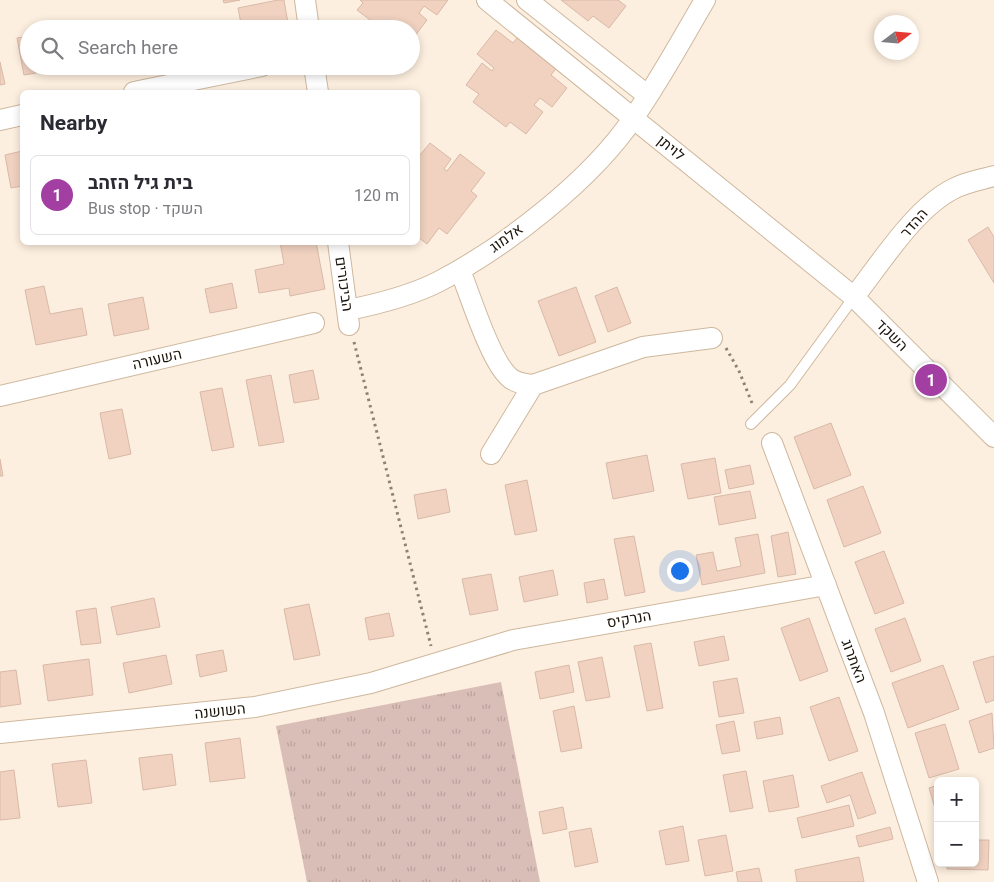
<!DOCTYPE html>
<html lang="en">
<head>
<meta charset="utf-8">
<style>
	:root { --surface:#fff; --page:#f7f7f7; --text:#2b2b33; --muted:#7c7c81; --line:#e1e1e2; --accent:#a33ea2 }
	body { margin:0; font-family:Roboto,Heebo,sans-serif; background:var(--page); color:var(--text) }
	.controls { position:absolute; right:15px; bottom:15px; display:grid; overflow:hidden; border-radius:8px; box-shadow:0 2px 8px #0003 }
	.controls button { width:45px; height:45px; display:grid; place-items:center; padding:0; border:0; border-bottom:1px solid var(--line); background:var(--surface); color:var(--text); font:25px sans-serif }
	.compass { position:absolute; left:874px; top:15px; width:45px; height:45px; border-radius:50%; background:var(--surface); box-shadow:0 2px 8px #0003; rotate:74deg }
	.you { position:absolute; left:679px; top:570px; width:18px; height:18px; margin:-12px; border:4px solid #fff; border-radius:50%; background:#1a73e8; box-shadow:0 0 0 8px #1a73e833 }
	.badge { display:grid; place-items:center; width:32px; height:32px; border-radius:50%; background:var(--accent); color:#fff; font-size:16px; font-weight:700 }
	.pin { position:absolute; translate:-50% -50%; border:2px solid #fff; box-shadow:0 1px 5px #0006 }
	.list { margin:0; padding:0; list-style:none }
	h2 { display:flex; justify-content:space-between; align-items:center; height:65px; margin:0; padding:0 20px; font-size:21px }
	h2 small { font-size:16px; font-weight:400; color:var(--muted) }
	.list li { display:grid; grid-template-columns:32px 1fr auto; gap:15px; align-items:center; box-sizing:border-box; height:80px; margin:0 10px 10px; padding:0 10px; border:1px solid var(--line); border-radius:8px }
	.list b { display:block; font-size:19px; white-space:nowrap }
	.list p { margin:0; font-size:16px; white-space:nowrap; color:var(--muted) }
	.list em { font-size:16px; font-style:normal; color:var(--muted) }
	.icon { flex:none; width:28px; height:28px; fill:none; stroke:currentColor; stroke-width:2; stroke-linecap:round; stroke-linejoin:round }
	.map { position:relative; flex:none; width:994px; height:882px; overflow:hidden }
	.search { position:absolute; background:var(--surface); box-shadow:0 2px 8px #0003; left:20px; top:20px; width:400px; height:55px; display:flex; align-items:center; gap:12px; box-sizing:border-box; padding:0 18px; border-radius:28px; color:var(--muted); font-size:19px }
	.panel { position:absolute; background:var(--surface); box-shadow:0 2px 8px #0003; left:20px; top:90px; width:400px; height:155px; border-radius:8px }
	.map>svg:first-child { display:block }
</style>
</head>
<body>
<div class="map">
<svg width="994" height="882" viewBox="0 0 994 882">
	<defs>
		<pattern id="grass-tufts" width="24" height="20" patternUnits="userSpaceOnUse" patternTransform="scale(1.25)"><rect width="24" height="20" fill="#d9bdb7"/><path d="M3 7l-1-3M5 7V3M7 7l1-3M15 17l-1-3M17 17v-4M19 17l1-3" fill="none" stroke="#baa29c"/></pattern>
	</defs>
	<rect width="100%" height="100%" fill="#fdefdf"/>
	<path fill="url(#grass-tufts)" d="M 501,682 L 540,882 L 307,882 L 276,726 Z"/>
	<path fill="#f1d2c1" stroke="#d9b9a8" d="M 223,0 L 240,0 L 224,3 Z
		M 278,0 L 284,0 L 289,29 L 242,29 L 238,8 Z
		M 360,0 L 448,0 L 437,15 L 424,6 L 419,13 L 427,20 L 411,41 L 411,29 L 382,29 L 357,10 L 363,3 Z
		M 561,0 L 618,0 L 626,6 L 609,28 L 593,16 L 588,21 Z
		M 496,30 L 513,43 L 518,37 L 557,67 L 551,75 L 567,88 L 552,107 L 540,98 L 534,105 L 543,112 L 526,134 L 510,122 L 506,127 L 473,102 L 479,94 L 466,85 L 482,63 L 492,71 L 494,68 L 477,54 Z
		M 29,36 L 29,66 L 46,66 L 47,71 L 24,75 L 17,38 Z
		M 0,62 L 5,84 L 0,85 Z
		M 430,143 L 451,159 L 444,169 L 447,171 L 460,154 L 485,173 L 471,191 L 477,196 L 447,234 L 439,228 L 427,244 L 418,237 L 418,153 L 420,155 Z
		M 22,151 L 22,186 L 11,188 L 5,155 Z
		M 988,227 L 994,237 L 994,283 L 968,240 Z
		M 280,242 L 316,242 L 325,289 L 290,296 L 289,288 L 259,293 L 255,270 L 284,264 Z
		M 232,283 L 237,308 L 210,313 L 205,289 Z
		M 44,286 L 50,314 L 82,308 L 87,335 L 36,345 L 25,290 Z
		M 576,287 L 596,342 L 559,356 L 538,301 Z
		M 617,287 L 631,323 L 608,332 L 595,296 Z
		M 143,297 L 149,329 L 114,336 L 108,304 Z
		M 313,370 L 319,399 L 294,403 L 289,375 Z
		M 271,375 L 284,442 L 259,446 L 246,380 Z
		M 222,388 L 234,447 L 212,451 L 200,392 Z
		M 122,409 L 131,454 L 109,459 L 100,413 Z
		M 831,423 L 851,475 L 814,489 L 794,437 Z
		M 647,455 L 654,491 L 613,499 L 606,463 Z
		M 715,458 L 721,493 L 688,499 L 681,464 Z
		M 0,459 L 3,476 L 0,476 Z
		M 750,465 L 754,484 L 729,489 L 725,470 Z
		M 527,480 L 537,531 L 515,535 L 505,485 Z
		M 863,486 L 881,533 L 844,547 L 827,500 Z
		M 446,489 L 450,512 L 418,519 L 414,495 Z
		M 750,491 L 756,518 L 719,525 L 714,497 Z
		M 788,532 L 796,574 L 778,577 L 771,536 Z
		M 758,534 L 765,573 L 702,585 L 696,555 L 713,552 L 717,571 L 741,566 L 735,538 Z
		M 634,536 L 645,592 L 625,596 L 614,539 Z
		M 884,551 L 904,603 L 875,614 L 855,562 Z
		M 553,570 L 558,595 L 524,602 L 519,577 Z
		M 491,574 L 498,610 L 470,615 L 462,579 Z
		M 604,579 L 608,599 L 587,603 L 584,583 Z
		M 154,598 L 160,627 L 117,635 L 111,607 Z
		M 309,604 L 320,655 L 294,660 L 284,609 Z
		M 96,608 L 101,643 L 81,645 L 76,611 Z
		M 389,613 L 394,636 L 369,640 L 365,618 Z
		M 809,618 L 828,671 L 800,681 L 781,628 Z
		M 905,618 L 921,661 L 891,672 L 875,629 Z
		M 724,636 L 729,660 L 699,666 L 694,642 Z
		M 651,643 L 663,708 L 647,711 L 634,646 Z
		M 223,650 L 227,671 L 200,677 L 196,655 Z
		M 166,655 L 172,684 L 129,693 L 123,663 Z
		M 994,656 L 994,700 L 986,703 L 973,662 Z
		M 602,657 L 610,697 L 586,701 L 578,662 Z
		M 89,659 L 93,695 L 48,701 L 43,665 Z
		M 569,665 L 574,692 L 540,699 L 535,672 Z
		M 943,665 L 959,709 L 908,728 L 892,683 Z
		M 16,670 L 21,704 L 0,707 L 0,672 Z
		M 737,678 L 744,713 L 719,717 L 713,682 Z
		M 839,697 L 858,751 L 829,761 L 810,707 Z
		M 574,706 L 582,748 L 561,752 L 553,711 Z
		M 992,713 L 994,748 L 979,753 L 969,721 Z
		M 780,717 L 783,734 L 757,739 L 754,722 Z
		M 734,721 L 740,751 L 722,754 L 716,725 Z
		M 945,724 L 959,769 L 929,778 L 915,733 Z
		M 240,738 L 245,778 L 210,782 L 205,743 Z
		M 172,754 L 176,785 L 143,790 L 139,758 Z
		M 86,760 L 92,803 L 58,807 L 52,764 Z
		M 14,770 L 20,818 L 0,820 L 0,772 Z
		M 746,771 L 753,808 L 730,812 L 723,775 Z
		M 862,772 L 876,813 L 858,819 L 850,795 L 827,803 L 821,786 Z
		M 793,775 L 799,807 L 769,812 L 763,781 Z
		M 938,785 L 938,818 L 929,788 Z
		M 849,805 L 854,826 L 802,838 L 797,818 Z
		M 563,807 L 567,829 L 543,834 L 539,812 Z
		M 683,826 L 689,861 L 666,865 L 659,831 Z
		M 890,827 L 893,839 L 859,847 L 856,836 Z
		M 591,828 L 598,862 L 575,867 L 569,832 Z
		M 726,835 L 733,871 L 705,876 L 698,840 Z
		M 975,840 L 989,840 L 988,870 L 947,869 L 947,863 L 975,863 Z
		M 859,857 L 864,882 L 797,882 L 795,870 Z
		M 759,868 L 762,882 L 738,882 L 736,872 Z"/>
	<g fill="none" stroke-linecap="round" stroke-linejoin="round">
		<defs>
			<path id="lane" d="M 751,424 L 790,385 L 854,297"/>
			<path id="street" d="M 305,0 L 309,29
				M 487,0 L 854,297 L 994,437
				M 527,0 L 647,95
				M 314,66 L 318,92
				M 134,92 L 262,66
				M 0,120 L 22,115
				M 338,242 L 349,325
				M 460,270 C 470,295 490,359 508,376 C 514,383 525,384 533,385 L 491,454
				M 854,297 C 881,263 914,209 953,189 C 966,182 980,180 994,176
				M 348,310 C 378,304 410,296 438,282 C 505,247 592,180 634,117 C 660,80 682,39 705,0
				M 533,385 L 643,347 L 712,338
				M 0,396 L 314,323
				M 772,443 L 874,713 L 928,882
				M 0,733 L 255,707 L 371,683 L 513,640 L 826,585"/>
		</defs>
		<use href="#lane" stroke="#ceb89e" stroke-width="12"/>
		<use href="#street" stroke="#ceb89e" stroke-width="22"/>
		<path stroke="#8d8275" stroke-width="3" stroke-dasharray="2.5 4" stroke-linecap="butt" d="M 354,342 L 431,646
			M 726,348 L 739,371 L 752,403"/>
		<use href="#lane" stroke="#fff" stroke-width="10"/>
		<use href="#street" stroke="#fff" stroke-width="20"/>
	</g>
	<g text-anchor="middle" stroke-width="4.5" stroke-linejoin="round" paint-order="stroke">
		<g font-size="15" fill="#1b140a" stroke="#fff">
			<text transform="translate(671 148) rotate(39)" y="5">לויתן</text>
			<text transform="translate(914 223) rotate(-49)" y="5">ההדר</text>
			<text transform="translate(506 238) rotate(-36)" y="5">אלמוג</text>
			<text transform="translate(344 284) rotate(82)" y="5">הביכורים</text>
			<text transform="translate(892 335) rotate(45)" y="5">השקד</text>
			<text transform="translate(157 359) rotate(-13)" y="5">השעורה</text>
			<text transform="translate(629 619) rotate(-10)" y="5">הנרקיס</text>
			<text transform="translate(854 661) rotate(69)" y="5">האתרוג</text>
			<text transform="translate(220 711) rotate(-6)" y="5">השושנה</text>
		</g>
	</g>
</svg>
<div class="controls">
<button>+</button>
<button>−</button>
</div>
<svg class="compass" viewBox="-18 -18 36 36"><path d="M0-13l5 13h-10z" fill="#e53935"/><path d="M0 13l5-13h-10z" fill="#7c7c81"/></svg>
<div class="you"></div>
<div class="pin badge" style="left:931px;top:380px">1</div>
<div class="search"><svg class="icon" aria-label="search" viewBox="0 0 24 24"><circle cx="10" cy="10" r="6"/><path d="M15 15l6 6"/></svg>Search here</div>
<section class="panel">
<h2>Nearby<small></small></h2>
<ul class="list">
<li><span class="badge">1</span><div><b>בית גיל הזהב</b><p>Bus stop · השקד</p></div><em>120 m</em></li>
</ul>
</section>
</div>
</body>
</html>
